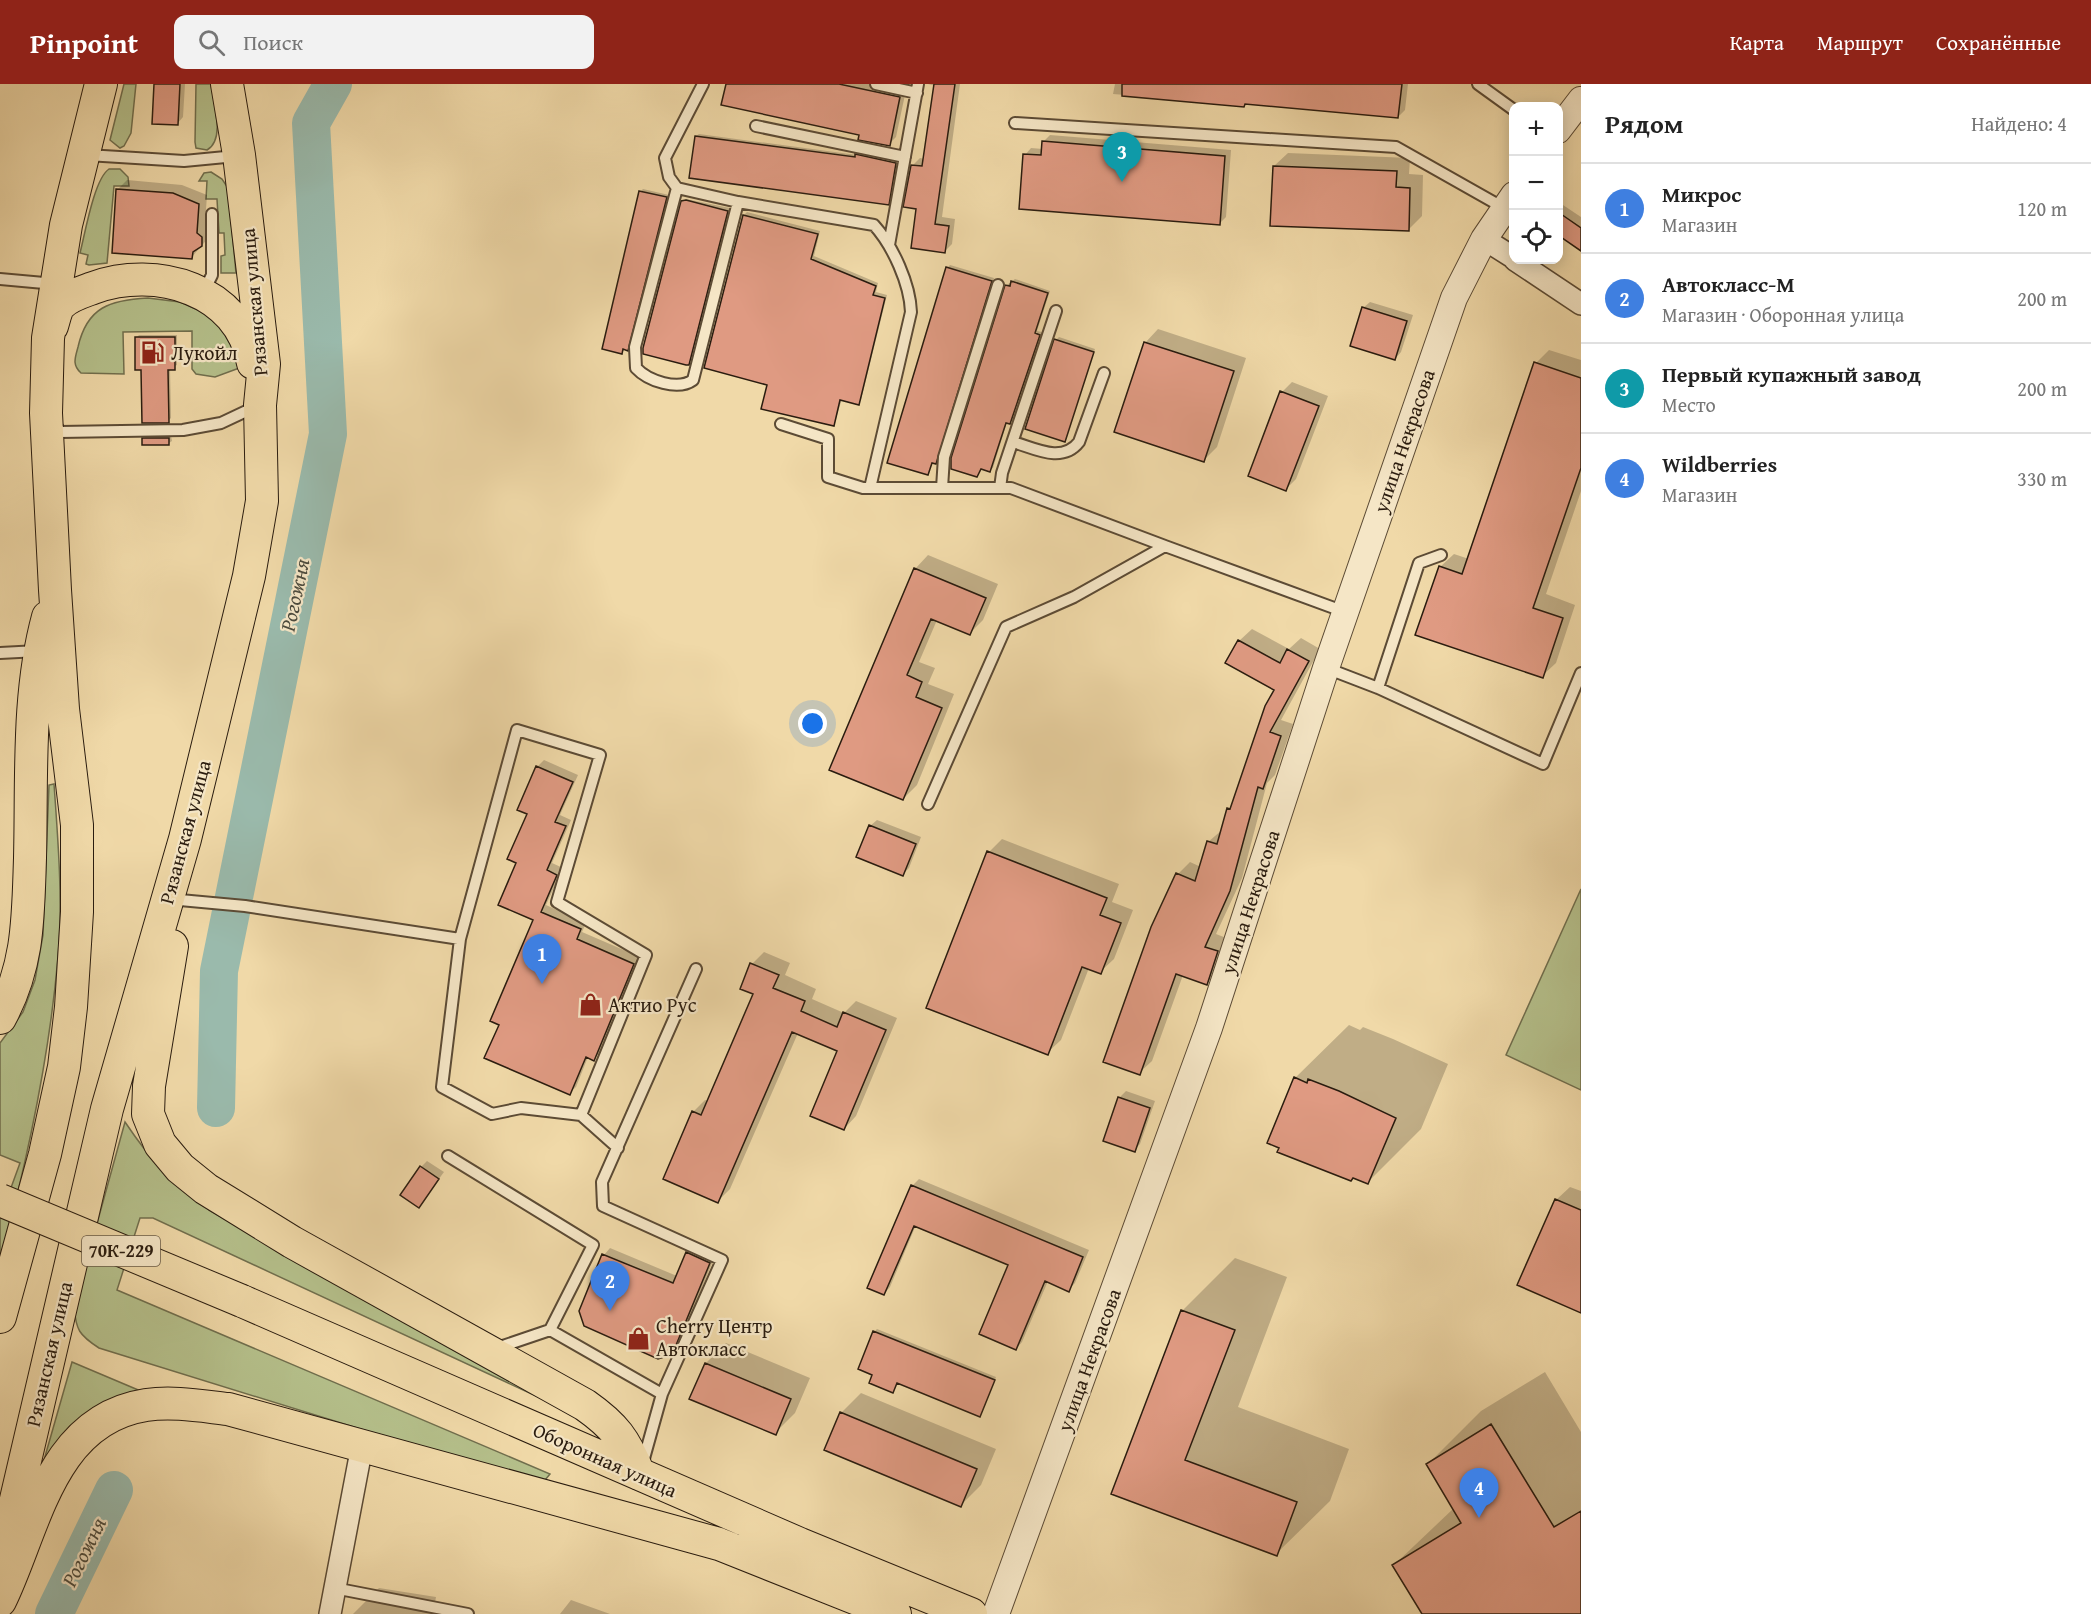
<!DOCTYPE html>
<html lang="ru">
<head>
<meta charset="utf-8">
<style>
	:root { --surface:#fff; --page:#f2f2f2; --text:#222; --muted:#767676; --line:#e0e0e0; --accent:#8f2418 }
	body { margin:0; font-family:"Gentium Book Plus",serif; background:var(--page); color:var(--text) }
	.controls { position:absolute; right:18px; top:18px; display:grid; overflow:hidden; border-radius:12px; box-shadow:0 3px 15px #0003 }
	.controls button { width:54px; height:54px; display:grid; place-items:center; padding:0; border:0; border-bottom:2px solid var(--line); background:var(--surface); color:var(--text); font:30px sans-serif }
	.you { position:absolute; left:813px; top:640px; width:21px; height:21px; margin:-15px; border:4px solid #fff; border-radius:50%; background:#1a73e8; box-shadow:0 0 0 9px #1a73e833 }
	.badge { display:grid; place-items:center; width:39px; height:39px; border-radius:50%; background:var(--accent); color:#fff; font-size:20px; font-weight:700 }
	.pin { position:absolute; translate:-50% -50px; filter:drop-shadow(0 2px 3px #0008) }
	.pin::after { content:''; position:absolute; top:32px; width:21px; height:18px; background:inherit; clip-path:polygon(0 0,100% 0,50% 100%) }
	.list { margin:0; padding:0; list-style:none }
	h2 { display:flex; justify-content:space-between; align-items:center; height:78px; margin:0; padding:0 24px; font-size:26px }
	h2 small { font-size:20px; font-weight:400; color:var(--muted) }
	.list li { display:grid; grid-template-columns:39px 1fr auto; gap:18px; align-items:center; box-sizing:border-box; height:90px; padding:0 24px; border-top:2px solid var(--line) }
	.list b { display:block; font-size:22px; white-space:nowrap }
	.list p { margin:0; font-size:20px; white-space:nowrap; color:var(--muted) }
	.list em { font-size:20px; font-style:normal; color:var(--muted) }
	.icon { flex:none; width:33px; height:33px; fill:none; stroke:currentColor; stroke-width:2; stroke-linecap:round; stroke-linejoin:round }
	.map { position:relative; flex:none; width:1581px; height:1530px; overflow:hidden }
	header { display:flex; align-items:center; gap:36px; box-sizing:border-box; height:84px; padding:0 30px; background:var(--accent); color:#fff }
	header strong { font-size:28px }
	nav { display:flex; gap:33px; margin-inline-start:auto; font-size:21px }
	.search { width:420px; height:54px; background:var(--page); display:flex; align-items:center; gap:15px; box-sizing:border-box; padding:0 21px; border-radius:12px; color:var(--muted); font-size:22px }
	main { display:flex }
	aside { flex:1; background:var(--surface) }
	.map>svg:first-child { display:block }
</style>
</head>
<body>
<header>
<strong>Pinpoint</strong>
<div class="search"><svg class="icon" aria-label="search" viewBox="0 0 24 24"><circle cx="10" cy="10" r="6"/><path d="M15 15l6 6"/></svg>Поиск</div>
<nav><a>Карта</a><a>Маршрут</a><a>Сохранённые</a></nav>
</header>
<main>
<div class="map">
<svg width="1581" height="1530" viewBox="0 0 1581 1530">
	<rect width="100%" height="100%" fill="#f0d9a8"/>
	<filter id="stains"><feTurbulence type="fractalNoise" baseFrequency=".00333" numOctaves="4"/><feColorMatrix values="0 0 0 0 .2 0 0 0 0 .09 0 0 0 0 .02 0 0 0 .5 -.17"/></filter>
	<radialGradient id="worn" r=".72"><stop offset=".6" stop-color="#630" stop-opacity="0"/><stop offset="1" stop-color="#630" stop-opacity=".3"/></radialGradient>
	<path fill="#b5c08b" stroke="#706e4d" stroke-width="1.5" d="M 124,0 L 136,0 L 131,49 L 124,62 L 120,64 L 110,56 Z
		M 196,0 L 211,0 C 213,18 226,55 207,66 L 196,64 L 195,58 Z
		M 109,85 L 120,85 L 128,93 L 129,102 L 114,102 L 107,179 L 89,181 L 86,180 L 88,171 L 80,169 C 85,150 94,95 109,85 Z
		M 211,88 L 222,95 L 228,104 L 236,189 L 221,189 L 221,172 L 225,171 L 224,149 L 219,149 L 217,115 L 206,115 L 207,97 L 199,97 L 204,89 Z
		M 148,214 L 180,218 L 225,238 L 242,283 L 215,293 L 196,290 L 192,285 L 192,247 L 123,248 L 124,290 L 81,289 C 72,281 75,274 78,263 C 87,223 110,216 148,214 Z
		M 54,700 C 58,757 63,815 58,873 C 49,977 27,1078 0,1178 L 0,1134 L 20,1079 L 0,1071 L 0,959 L 23,928 L 35,896 L 43,851 L 49,701 Z
		M 1581,805 L 1581,1006 L 1506,971 Z
		M 125,1038 C 152,1078 170,1098 209,1126 L 551,1319 L 153,1134 L 140,1134 L 117,1206 L 550,1390 L 541,1401 L 99,1264 C 79,1251 76,1246 74,1223 Z
		M 72,1278 L 143,1308 L 45,1379 L 44,1376 Z"/>
	<path fill="#0003" d="M 156,0 L 185,0 L 183,33 L 177,40 Z
		M 727,0 L 881,0 L 906,6 L 896,53 L 889,60 Z
		M 928,0 L 960,0 L 942,133 L 955,135 L 952,160 L 945,167 L 918,124 L 912,82 L 920,74 L 925,75 L 935,2 Z
		M 1115,0 L 1408,0 L 1405,26 L 1398,33 L 1247,18 L 1244,21 L 1113,10 Z
		M 699,50 L 857,71 L 859,68 L 898,76 L 891,117 L 888,120 L 696,52 Z
		M 1050,51 L 1231,66 L 1226,133 L 1219,140 L 1025,71 L 1031,64 L 1043,65 L 1044,57 Z
		M 1288,69 L 1410,74 L 1409,90 L 1423,91 L 1422,132 L 1408,146 L 1274,82 Z
		M 127,96 L 182,101 L 207,111 L 205,140 L 210,144 L 210,152 L 191,174 L 118,105 Z
		M 643,105 L 669,111 L 630,262 L 621,268 L 640,108 Z
		M 686,115 L 730,124 L 691,276 L 688,279 L 683,117 Z
		M 1563,121 L 1581,133 L 1581,165 L 1558,149 L 1558,125 Z
		M 747,128 L 820,147 L 814,172 L 878,199 L 876,208 L 887,211 L 861,316 L 858,319 L 842,315 L 834,341 L 768,300 L 744,131 Z
		M 950,181 L 994,194 L 938,375 L 933,378 L 928,389 L 947,184 Z
		M 1015,195 L 1050,207 L 1037,247 L 1042,248 L 1013,336 L 1007,338 L 993,384 L 990,386 L 982,384 L 977,392 L 1007,201 Z
		M 1370,218 L 1413,231 L 1401,268 L 1395,275 L 1363,224 Z
		M 1158,245 L 1246,274 L 1217,363 L 1204,376 L 1145,259 Z
		M 139,251 L 177,251 L 177,281 L 170,284 L 171,334 L 168,337 L 143,284 L 136,254 Z
		M 1059,253 L 1095,265 L 1064,356 L 1056,256 Z
		M 1549,266 L 1581,276 L 1581,407 L 1546,510 L 1575,521 L 1556,579 L 1542,592 L 1440,483 L 1454,470 L 1469,475 L 1536,279 Z
		M 1292,298 L 1328,312 L 1296,395 L 1286,405 L 1282,308 Z
		M 146,352 L 171,352 L 172,357 L 169,359 L 144,355 Z
		M 928,471 L 998,500 L 983,536 L 970,549 L 937,536 L 919,578 L 935,584 L 928,600 L 954,610 L 917,701 L 903,715 L 831,685 L 915,485 Z
		M 1252,545 L 1289,565 L 1301,554 L 1320,565 L 1281,636 L 1293,640 L 1275,691 L 1267,699 L 1242,794 L 1216,850 L 1229,855 L 1219,887 L 1207,899 L 1183,891 L 1152,977 L 1139,989 L 1178,790 L 1190,778 L 1201,783 L 1208,758 L 1222,746 L 1276,605 L 1239,557 Z
		M 544,676 L 578,691 L 560,731 L 571,736 L 552,779 L 563,784 L 546,821 L 586,839 L 582,848 L 640,873 L 600,969 L 593,975 L 588,973 L 576,1003 L 569,1009 L 501,940 L 535,836 L 518,778 L 537,683 Z
		M 877,736 L 921,753 L 909,784 L 903,790 L 870,742 Z
		M 1002,755 L 1119,800 L 1112,818 L 1133,826 L 1114,875 L 1100,888 L 1089,884 L 1061,956 L 1047,969 L 989,768 Z
		M 764,868 L 790,879 L 785,891 L 816,905 L 812,915 L 844,929 L 856,917 L 897,934 L 856,1032 L 844,1045 L 839,966 L 798,949 L 730,1105 L 718,1117 L 693,1028 L 705,1016 L 708,1017 L 755,909 L 752,880 Z
		M 1349,941 L 1360,946 L 1363,943 L 1393,955 L 1448,980 L 1421,1045 L 1368,1098 L 1281,1063 L 1295,994 Z
		M 1126,1007 L 1155,1017 L 1140,1060 L 1134,1066 L 1119,1014 Z
		M 427,1077 L 444,1088 L 419,1122 L 421,1083 Z
		M 919,1095 L 1089,1166 L 1075,1199 L 1068,1206 L 1048,1197 L 1022,1258 L 1016,1265 L 1010,1180 L 916,1141 L 890,1203 L 884,1210 L 912,1102 Z
		M 1570,1103 L 1581,1107 L 1581,1228 L 1556,1116 Z
		M 693,1162 L 715,1172 L 680,1257 L 666,1271 L 604,1171 L 610,1164 L 677,1192 L 687,1169 Z
		M 1235,1174 L 1287,1193 L 1238,1323 L 1349,1365 L 1330,1417 L 1276,1470 L 1113,1409 L 1182,1227 Z
		M 877,1245 L 996,1293 L 982,1328 L 980,1331 L 898,1298 L 893,1307 L 874,1290 L 874,1248 Z
		M 726,1259 L 810,1294 L 795,1329 L 775,1349 L 691,1314 L 706,1279 Z
		M 1545,1288 L 1581,1348 L 1581,1530 L 1423,1530 L 1394,1481 L 1454,1424 L 1428,1380 L 1481,1327 Z
		M 861,1309 L 996,1365 L 981,1401 L 961,1421 L 841,1329 Z
		M 379,1504 L 436,1513 L 434,1524 L 464,1530 L 353,1530 Z
		M 571,1516 L 610,1530 L 560,1530 Z"/>
	<g fill="none" stroke-linecap="round" stroke-linejoin="round">
		<path stroke="#9abaac" stroke-width="38" d="M 216,1024 L 219,887 L 328,350 L 311,39 L 333,0
			M 54,1530 L 114,1406"/>
	</g>
	<path fill="#df9a82" stroke="#2a1c0f" stroke-width="1.5" d="M 154,0 L 180,0 L 178,41 L 152,40 Z
		M 726,0 L 839,0 L 900,13 L 890,62 L 858,56 L 859,51 L 721,21 Z
		M 934,0 L 955,0 L 935,140 L 949,142 L 945,169 L 911,164 L 916,125 L 903,123 L 911,81 L 922,82 Z
		M 1122,0 L 1402,0 L 1398,34 L 1245,20 L 1244,23 L 1122,12 Z
		M 695,52 L 855,73 L 855,70 L 896,79 L 889,121 L 689,94 Z
		M 1042,57 L 1225,72 L 1220,141 L 1019,125 L 1023,70 L 1041,71 Z
		M 1273,82 L 1397,87 L 1396,103 L 1410,104 L 1409,147 L 1270,142 Z
		M 116,105 L 173,109 L 199,120 L 197,149 L 202,153 L 202,162 L 193,168 L 192,175 L 112,169 Z
		M 639,107 L 667,113 L 628,267 L 623,265 L 622,270 L 602,265 Z
		M 686,116 L 728,127 L 689,281 L 686,281 L 643,270 L 643,264 L 681,117 Z
		M 1558,128 L 1581,144 L 1581,167 L 1558,151 Z
		M 743,131 L 818,150 L 811,175 L 876,202 L 873,211 L 885,214 L 859,321 L 840,316 L 834,342 L 761,325 L 767,301 L 704,284 Z
		M 946,183 L 992,197 L 936,380 L 932,379 L 928,391 L 887,379 Z
		M 1011,197 L 1048,209 L 1035,249 L 1040,251 L 1010,340 L 1006,339 L 990,388 L 981,385 L 977,393 L 951,385 L 951,374 L 1005,201 L 1010,202 Z
		M 1362,223 L 1407,237 L 1395,276 L 1350,262 Z
		M 135,253 L 175,253 L 175,286 L 168,286 L 169,339 L 142,339 L 141,286 L 135,286 Z
		M 1054,255 L 1094,268 L 1065,358 L 1025,345 Z
		M 1144,258 L 1234,287 L 1204,378 L 1114,348 Z
		M 1534,278 L 1581,294 L 1581,384 L 1533,524 L 1563,534 L 1543,594 L 1415,551 L 1439,482 L 1462,490 Z
		M 1280,307 L 1319,322 L 1286,407 L 1248,392 Z
		M 142,354 L 169,354 L 169,361 L 142,361 Z
		M 914,484 L 986,514 L 970,551 L 931,535 L 907,591 L 922,598 L 916,613 L 942,624 L 903,716 L 829,686 Z
		M 1238,556 L 1280,579 L 1287,565 L 1309,577 L 1270,648 L 1281,652 L 1263,705 L 1258,703 L 1230,807 L 1205,863 L 1218,867 L 1207,901 L 1176,890 L 1140,991 L 1103,978 L 1151,843 L 1176,789 L 1195,797 L 1207,757 L 1217,760 L 1227,724 L 1230,725 L 1265,622 L 1274,606 L 1225,579 Z
		M 536,682 L 573,698 L 555,738 L 566,742 L 547,786 L 557,791 L 541,828 L 581,845 L 577,855 L 634,880 L 594,977 L 586,973 L 570,1011 L 484,974 L 499,941 L 490,937 L 533,836 L 498,821 L 516,779 L 507,775 L 527,730 L 517,726 Z
		M 869,741 L 916,760 L 903,792 L 856,773 Z
		M 987,767 L 1107,814 L 1100,831 L 1121,839 L 1101,890 L 1082,883 L 1048,971 L 926,924 Z
		M 750,879 L 779,891 L 773,904 L 805,917 L 801,927 L 837,943 L 843,928 L 886,946 L 844,1046 L 810,1032 L 837,967 L 792,948 L 718,1119 L 663,1095 L 692,1027 L 701,1031 L 753,910 L 740,905 Z
		M 1294,993 L 1307,999 L 1308,995 L 1339,1007 L 1396,1034 L 1368,1100 L 1353,1094 L 1351,1097 L 1277,1068 L 1279,1064 L 1267,1059 Z
		M 1118,1013 L 1150,1024 L 1135,1068 L 1103,1057 Z
		M 420,1082 L 439,1095 L 419,1124 L 400,1111 Z
		M 911,1101 L 1083,1173 L 1069,1208 L 1045,1197 L 1016,1266 L 979,1250 L 1008,1181 L 914,1142 L 884,1211 L 867,1204 Z
		M 1555,1115 L 1581,1126 L 1581,1229 L 1517,1201 Z
		M 686,1168 L 710,1179 L 674,1266 L 667,1272 L 658,1275 L 584,1242 L 579,1227 L 602,1170 L 673,1199 Z
		M 1181,1226 L 1235,1246 L 1185,1376 L 1297,1418 L 1277,1472 L 1111,1410 Z
		M 873,1247 L 995,1296 L 980,1333 L 897,1299 L 893,1309 L 869,1299 L 872,1291 L 858,1285 Z
		M 705,1279 L 791,1315 L 776,1351 L 689,1315 Z
		M 840,1328 L 977,1385 L 961,1423 L 824,1366 Z
		M 1491,1340 L 1554,1443 L 1581,1427 L 1581,1530 L 1422,1530 L 1392,1481 L 1461,1439 L 1426,1380 Z"/>
	<g fill="none" stroke-linecap="round" stroke-linejoin="round">
		<defs>
			<path id="service" d="M 703,0 L 665,74 L 669,93 L 677,104 L 738,118 L 874,141 C 893,162 910,200 911,228 L 870,404
				M 876,0 L 917,9
				M 1478,0 L 1514,26
				M 1015,39 L 1396,63 L 1504,124
				M 756,42 L 905,73
				M 87,71 L 184,77 L 236,72
				M 677,104 L 635,263 L 636,284 C 648,297 678,307 693,296 L 738,118
				M 889,161 L 918,0
				M 0,195 L 55,200
				M 203,209 L 212,191 L 212,130
				M 54,338 L 60,348 L 183,346 L 221,339 L 257,322
				M 781,340 L 828,355 L 828,393 L 863,404 L 1011,404 L 1165,462
				M 1013,358 C 1034,364 1062,380 1079,358 L 1104,289
				M 942,404 L 944,373 L 998,201
				M 1000,404 L 1002,389 L 1056,227
				M 0,569 L 38,567
				M 1326,584 L 1378,604 L 1543,680 L 1581,589
				M 1378,604 L 1419,479 L 1441,471
				M 928,720 L 1006,543 L 1074,513 L 1165,462 L 1345,528
				M 180,816 L 245,822 L 460,855 L 442,1003 L 492,1030 L 521,1024 L 581,1031 L 646,871 L 557,818 L 600,671 L 517,646 L 460,855
				M 581,1031 L 618,1064
				M 448,1072 L 593,1161 L 550,1246 L 494,1265
				M 550,1246 L 662,1310
				M 643,1378 L 662,1310 L 722,1176 L 603,1122 L 602,1098 L 696,885
				M 334,1504 L 468,1530"/>
			<path id="minor" d="M 1484,155 L 1514,174
				M 1515,176 L 1581,220
				M 330,1530 L 362,1362"/>
			<path id="tertiary" d="M 1558,46 L 1581,16
				M 996,1530 L 1209,944 L 1326,584 L 1454,214 L 1484,155 L 1514,111"/>
			<path id="primary" d="M 52,242 C 54,236 56,225 60,221 C 68,212 82,208 93,204 C 156,181 240,205 253,279
				M 172,862 L 149,1002 L 148,1030 L 160,1060 L 180,1084 L 206,1105 L 292,1158 L 585,1321 C 615,1342 625,1356 639,1390
				M 0,934 C 29,881 28,833 30,774 C 32,694 27,610 48,533
				M 242,1217 L 800,1460 L 971,1530
				M 0,1233 L 45,1070 L 64,983 L 71,923 L 77,828 L 77,741 L 63,625 L 55,506 L 46,329 L 48,254 L 66,141 L 101,0
				M 0,1484 L 107,1025 L 185,755 L 249,492 L 262,417 L 260,321 L 264,280 L 239,71 L 227,0
				M 0,1517 C 35,1446 49,1336 146,1321 C 173,1317 201,1322 228,1325 L 719,1460 L 895,1530"/>
		</defs>
		<use href="#service" stroke="#5c4b35" stroke-width="14"/>
		<use href="#minor" stroke="#5c4b35" stroke-width="24"/>
		<use href="#tertiary" stroke="#5c4b35" stroke-width="28"/>
		<use href="#primary" stroke="#2a1c0f" stroke-width="34"/>
		<use href="#service" stroke="#f5e6c6" stroke-width="10"/>
		<use href="#minor" stroke="#f5e6c6" stroke-width="21"/>
		<use href="#tertiary" stroke="#f5e6c6" stroke-width="26"/>
		<use href="#primary" stroke="#f0d9a8" stroke-width="32"/>
		<defs>
			<path id="primary-bridge" d="M 0,1116 L 242,1217"/>
		</defs>
		<use href="#primary-bridge" stroke="#2a1c0f" stroke-width="34" stroke-linecap="butt"/>
		<use href="#primary-bridge" stroke="#f0d9a8" stroke-width="32"/>
	</g>
	<defs>
		<symbol id="fuel-bare" viewBox="-9 -9 18 18"><path d="M-5.5-6h7V0h2V4h1.3V-2.5L3-4.5l.8-.8L6-3V5H2.5V1h-1V6h-7ZM-4.2-4.7v3.2H.2V-4.7Z" fill="#8f2418" stroke="#f5e6c6" stroke-width="2.5" paint-order="stroke"/></symbol>
		<symbol id="shop-bare" viewBox="-9 -9 18 18"><path d="M-5-2.5h2.3a2.7 3.5 0 0 1 5.4 0H5L5.5 6h-11ZM-1.5-2.5h3a1.5 2.3 0 0 0-3 0Z" fill="#8f2418" stroke="#f5e6c6" stroke-width="2.5" paint-order="stroke"/></symbol>
	</defs>
	<g fill-rule="evenodd">
		<use href="#fuel-bare" x="136" y="252" width="33" height="33"/>
		<use href="#shop-bare" x="574" y="904" width="33" height="33"/>
		<use href="#shop-bare" x="622" y="1238" width="33" height="33"/>
	</g>
	<g text-anchor="middle" stroke-width="4.5" stroke-linejoin="round" paint-order="stroke">
		<rect fill="#f5e6c6" stroke="#675946" stroke-width="1.5" x="82" y="1152" width="78" height="30" rx="4.5"/>
		<g font-size="18" font-weight="bold" fill="#2a1c0f">
			<text x="121" y="1173">70К-229</text>
		</g>
		<g font-size="20" fill="#2a1c0f" stroke="#f5e6c6">
			<text transform="translate(254 218) rotate(-95)" y="7">Рязанская улица</text>
			<text transform="translate(1404 357) rotate(-71)" y="7">улица Некрасова</text>
			<text transform="translate(185 748) rotate(-75)" y="7">Рязанская улица</text>
			<text transform="translate(1250 818) rotate(-72)" y="7">улица Некрасова</text>
			<text transform="translate(49 1270) rotate(-77)" y="7">Рязанская улица</text>
			<text transform="translate(1089 1276) rotate(-70)" y="7">улица Некрасова</text>
			<text transform="translate(605 1376) rotate(24)" y="7">Оборонная улица</text>
		</g>
		<g font-size="20" fill="#2a1c0f" stroke="#f5e6c6" text-anchor="start">
			<text x="171" y="276">Лукойл</text>
			<text x="608" y="928">Актио Рус</text>
			<text x="656" y="1249">Cherry Центр<tspan x="656" dy="23">Автокласс</tspan></text>
		</g>
		<g font-size="21" font-style="italic" fill="#4c4b3e" stroke="#f5e6c6">
			<text transform="translate(295 511) rotate(-78)" y="7">Рогожня</text>
			<text transform="translate(84 1468) rotate(-64)" y="7">Рогожня</text>
		</g>
	</g>
	<rect width="100%" height="100%" filter="url(#stains)"/>
	<rect width="100%" height="100%" fill="url(#worn)"/>
</svg>
<div class="controls">
<button>+</button>
<button>−</button>
<button><svg class="icon" aria-label="locate" viewBox="0 0 24 24"><circle cx="12" cy="12" r="6"/><path d="M12 2v4M12 18v4M2 12h4M18 12h4"/></svg></button>
</div>
<div class="you"></div>
<div class="pin badge" style="left:542px;top:900px;background:#3f7fe0">1</div>
<div class="pin badge" style="left:610px;top:1227px;background:#3f7fe0">2</div>
<div class="pin badge" style="left:1122px;top:98px;background:#0f9aa8">3</div>
<div class="pin badge" style="left:1479px;top:1434px;background:#3f7fe0">4</div>
</div>
<aside>
<h2>Рядом<small>Найдено: 4</small></h2>
<ul class="list">
<li><span class="badge" style="background:#3f7fe0">1</span><div><b>Микрос</b><p>Магазин</p></div><em>120 m</em></li>
<li><span class="badge" style="background:#3f7fe0">2</span><div><b>Автокласс-М</b><p>Магазин · Оборонная улица</p></div><em>200 m</em></li>
<li><span class="badge" style="background:#0f9aa8">3</span><div><b>Первый купажный завод</b><p>Место</p></div><em>200 m</em></li>
<li><span class="badge" style="background:#3f7fe0">4</span><div><b>Wildberries</b><p>Магазин</p></div><em>330 m</em></li>
</ul>
</aside>
</main>
</body>
</html>
